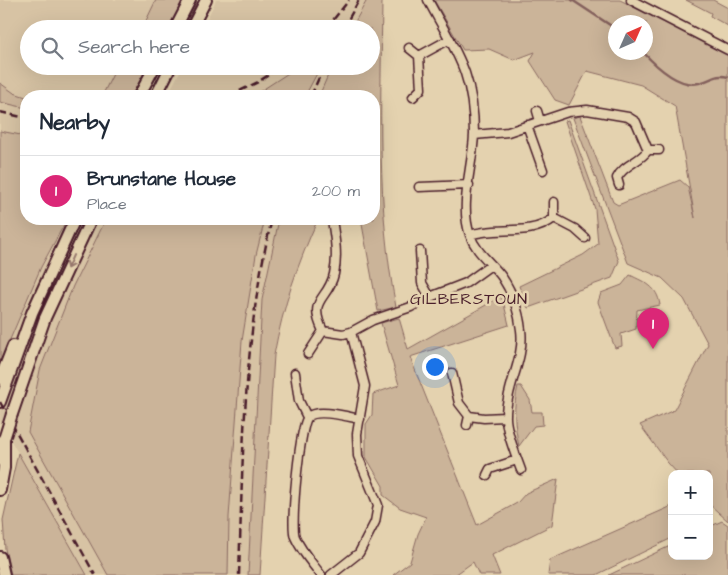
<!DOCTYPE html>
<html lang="en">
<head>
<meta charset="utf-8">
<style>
	:root { --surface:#fff; --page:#f2f2f3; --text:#1f2937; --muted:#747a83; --line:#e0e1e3; --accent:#db2777 }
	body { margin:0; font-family:"Architects Daughter",sans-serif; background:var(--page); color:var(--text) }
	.controls { position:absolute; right:15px; bottom:15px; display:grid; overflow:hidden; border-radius:10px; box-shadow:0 5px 20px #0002 }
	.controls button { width:45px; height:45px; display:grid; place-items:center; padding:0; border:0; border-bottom:1px solid var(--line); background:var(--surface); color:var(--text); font:25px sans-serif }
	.compass { position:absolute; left:608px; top:15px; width:45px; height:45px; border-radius:50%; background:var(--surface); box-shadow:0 5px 20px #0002; rotate:45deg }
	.you { position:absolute; left:434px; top:366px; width:18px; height:18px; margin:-12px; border:4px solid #fff; border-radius:50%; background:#1a73e8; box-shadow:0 0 0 8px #1a73e833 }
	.badge { display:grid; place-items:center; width:32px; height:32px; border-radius:50%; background:var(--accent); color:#fff; font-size:16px; font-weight:700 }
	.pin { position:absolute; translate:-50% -41px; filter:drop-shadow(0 1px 2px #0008) }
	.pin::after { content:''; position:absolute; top:26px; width:18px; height:15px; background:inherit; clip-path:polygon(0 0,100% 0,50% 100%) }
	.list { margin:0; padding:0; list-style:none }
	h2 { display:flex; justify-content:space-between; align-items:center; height:65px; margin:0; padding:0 20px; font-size:21px }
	h2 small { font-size:16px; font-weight:400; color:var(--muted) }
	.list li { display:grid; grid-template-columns:32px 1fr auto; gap:15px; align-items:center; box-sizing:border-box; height:70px; padding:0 20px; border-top:1px solid var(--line) }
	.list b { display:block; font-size:19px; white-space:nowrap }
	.list p { margin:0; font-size:16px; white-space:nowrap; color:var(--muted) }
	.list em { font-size:16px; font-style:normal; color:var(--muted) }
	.icon { flex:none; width:28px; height:28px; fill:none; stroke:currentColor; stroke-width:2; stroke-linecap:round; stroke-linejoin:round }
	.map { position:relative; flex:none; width:728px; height:575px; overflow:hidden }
	.search { position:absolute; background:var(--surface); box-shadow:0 5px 20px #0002; left:20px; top:20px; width:360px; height:55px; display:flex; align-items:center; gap:12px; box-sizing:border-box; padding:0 18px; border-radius:28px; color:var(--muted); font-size:19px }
	.panel { position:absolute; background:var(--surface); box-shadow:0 5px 20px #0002; left:20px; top:90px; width:360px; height:135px; border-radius:20px }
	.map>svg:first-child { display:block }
</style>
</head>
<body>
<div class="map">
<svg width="728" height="575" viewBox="0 0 728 575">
	<rect width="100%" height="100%" fill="#e4d2af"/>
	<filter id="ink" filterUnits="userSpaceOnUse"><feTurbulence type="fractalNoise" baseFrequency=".02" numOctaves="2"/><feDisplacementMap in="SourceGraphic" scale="10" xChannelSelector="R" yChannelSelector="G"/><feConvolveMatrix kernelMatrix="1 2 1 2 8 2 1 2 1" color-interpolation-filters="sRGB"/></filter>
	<g filter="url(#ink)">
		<path fill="#d7c3a4" d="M 0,0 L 181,0 L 166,29 L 29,29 L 29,66 L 147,66 L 132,96 L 26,96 L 26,219 L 279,219 L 262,300 L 248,575 L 87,575 L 0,421 Z
			M 216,0 L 367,0 L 351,29 L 202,29 Z
			M 183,66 L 332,66 L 319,96 L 167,96 Z"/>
		<path fill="#cbb499" stroke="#8a6a62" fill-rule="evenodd" d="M 156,0 L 185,0 L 169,29 L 142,29 Z
			M 367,0 L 382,0 C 381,103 376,206 396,307 L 378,311 L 361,219 L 374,219 L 374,96 L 319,96 L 332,66 L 371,66 L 371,29 L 351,29 Z
			M 434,0 L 620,0 L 728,53 L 728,521 L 709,504 L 709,474 L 678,474 L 668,463 L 640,425 L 674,410 L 708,344 L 684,299 L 662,278 L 628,263 L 573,118 L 580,116 L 613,202 L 618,205 L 680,180 L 688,187 L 695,218 L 675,106 L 641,85 L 587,71 L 569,105 L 555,100 L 530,61 L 535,52 L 514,60 L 489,49 L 463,50 ZM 616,22 L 646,22 L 646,52 L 616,52 Z
			M 686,0 L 713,0 L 728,8 L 728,26 L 710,16 L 711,13 Z
			M 117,66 L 148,66 L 131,96 L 102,96 Z
			M 299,66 L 321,66 L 305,96 L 253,96 Z
			M 0,83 L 14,93 L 26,97 L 26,108 L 0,102 Z
			M 568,120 L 619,261 L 612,278 L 528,308 L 519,286 L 583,255 L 598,244 L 595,209 L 565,121 Z
			M 0,131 L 26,136 L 26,219 L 67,219 L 41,267 L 0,363 Z
			M 106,219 L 265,219 L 256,255 L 242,341 L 229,517 L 228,575 L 108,575 L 28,432 L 40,370 L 73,286 Z
			M 279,219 L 318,219 C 298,263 283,306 274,355 L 260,575 L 248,575 L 262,300 Z
			M 630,275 C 646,283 657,286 660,305 L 637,310 L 636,329 L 621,334 L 622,346 L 615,348 L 598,302 L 601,293 L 622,285 Z
			M 502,296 L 509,325 L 410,357 L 477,525 L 517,503 L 526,493 L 558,479 L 552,525 L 492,555 L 500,575 L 479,575 L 473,562 L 455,575 L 393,575 L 410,562 L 418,534 L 426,517 L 400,508 L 383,495 L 383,486 L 366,457 L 366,424 L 372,415 L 373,394 L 399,385 L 381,323 L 399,318 L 408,349 Z
			M 518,386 L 521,386 L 530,400 L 532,412 L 542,412 L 543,425 L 534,426 L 519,446 C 514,424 513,407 518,386 Z
			M 18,453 L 87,575 L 11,575 L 5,549 L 3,520 Z
			M 672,506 L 672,538 L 596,575 L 548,575 L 550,560 Z
			M 722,521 L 728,525 L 728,575 L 609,575 L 672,545 L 672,556 L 709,556 L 709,527 Z"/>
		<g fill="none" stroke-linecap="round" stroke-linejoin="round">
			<path stroke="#84615c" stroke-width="2.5" d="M 572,0 L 616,29
				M 643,52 C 655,65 679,88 699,83 C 711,81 715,73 728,77"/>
			<defs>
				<path id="minor" d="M 428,0 C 455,51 474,72 474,134 C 473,166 459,204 470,235 C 476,253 492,263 502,277 C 512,292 519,312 521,330 C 525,359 506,386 506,415 C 505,429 516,456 521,470
					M 631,0 L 728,50
					M 409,48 L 419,56
					M 413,97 L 421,89 L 419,56 L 450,39
					M 537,111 L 540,121
					M 527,125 L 543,170
					M 474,135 L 508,132 L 568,112 L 587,110 L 628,117 L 636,122 L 648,150 C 640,162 624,164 617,178 L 619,185
					M 648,150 L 659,150
					M 419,187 L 469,185
					M 554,202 L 554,218
					M 335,219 L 332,220 C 335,238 338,256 334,274 C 328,301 307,298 323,331 L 343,334 L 351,332 L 373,320 L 411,307 L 430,297 L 466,283 L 491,265
					M 470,235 C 498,225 529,238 554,218 L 575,229 L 585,238
					M 420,251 L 422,283 L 430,297
					M 308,354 L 323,331
					M 295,373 L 299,401 L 307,417
					M 452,373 L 459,403 L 469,416 L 484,418 L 505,417
					M 467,425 L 469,416
					M 487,475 L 490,469 L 517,460
					M 321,575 C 312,563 301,551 295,537 C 290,526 300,424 308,417 C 317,408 349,417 360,419
					M 331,575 L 359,553 L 375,522 L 378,505 L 358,456 L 357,434 L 365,386 L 351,332"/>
				<path id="major" d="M 175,29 L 190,0
					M 191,29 L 206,0
					M 139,96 L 155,66
					M 156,96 L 171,66
					M 0,379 L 13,346
					M 0,402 L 32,313 L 75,219
					M 12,414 L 45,318 L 91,219
					M 0,490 L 4,468 L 4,438
					M 0,557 L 4,575"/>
			</defs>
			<use href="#minor" stroke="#4a1f2b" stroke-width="11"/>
			<use href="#major" stroke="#4a1f2b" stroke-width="14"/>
			<use href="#minor" stroke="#e4d2af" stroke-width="8"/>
			<use href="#major" stroke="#e4d2af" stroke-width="10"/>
			<path stroke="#4a1f2b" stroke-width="2.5" stroke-dasharray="8 4" stroke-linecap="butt" d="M 326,29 L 349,0
				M 343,29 L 359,0
				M 229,96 L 258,82 L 282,66
				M 311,96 L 324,66
				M 0,112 L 26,118
				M 0,402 L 95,575
				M 239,575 C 243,455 243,335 272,219"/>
			<defs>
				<path id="major-bridge" d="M 5,436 L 12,414"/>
			</defs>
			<use href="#major-bridge" stroke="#4a1f2b" stroke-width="14" stroke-linecap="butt"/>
			<use href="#major-bridge" stroke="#e4d2af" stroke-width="10"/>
		</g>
		<defs><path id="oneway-shaft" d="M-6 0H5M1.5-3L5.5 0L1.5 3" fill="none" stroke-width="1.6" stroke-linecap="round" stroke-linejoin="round" transform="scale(1.25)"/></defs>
		<use stroke="#97786d" href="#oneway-shaft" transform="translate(70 262) rotate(114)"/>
	</g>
	<g text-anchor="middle" stroke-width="5" stroke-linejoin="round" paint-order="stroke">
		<g font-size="16" letter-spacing="1" fill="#4a1f2b" stroke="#e4d2af">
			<text x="469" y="304">GILBERSTOUN</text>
		</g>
	</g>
</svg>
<div class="controls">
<button>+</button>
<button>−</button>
</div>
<svg class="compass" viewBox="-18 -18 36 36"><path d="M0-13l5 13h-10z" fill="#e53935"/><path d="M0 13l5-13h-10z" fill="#747a83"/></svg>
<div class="you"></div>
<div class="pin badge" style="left:653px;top:349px">1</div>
<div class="search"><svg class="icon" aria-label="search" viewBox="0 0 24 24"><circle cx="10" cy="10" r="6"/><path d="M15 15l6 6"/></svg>Search here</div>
<section class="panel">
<h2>Nearby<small></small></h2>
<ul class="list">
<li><span class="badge">1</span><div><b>Brunstane House</b><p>Place</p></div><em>200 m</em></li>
</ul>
</section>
</div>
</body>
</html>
